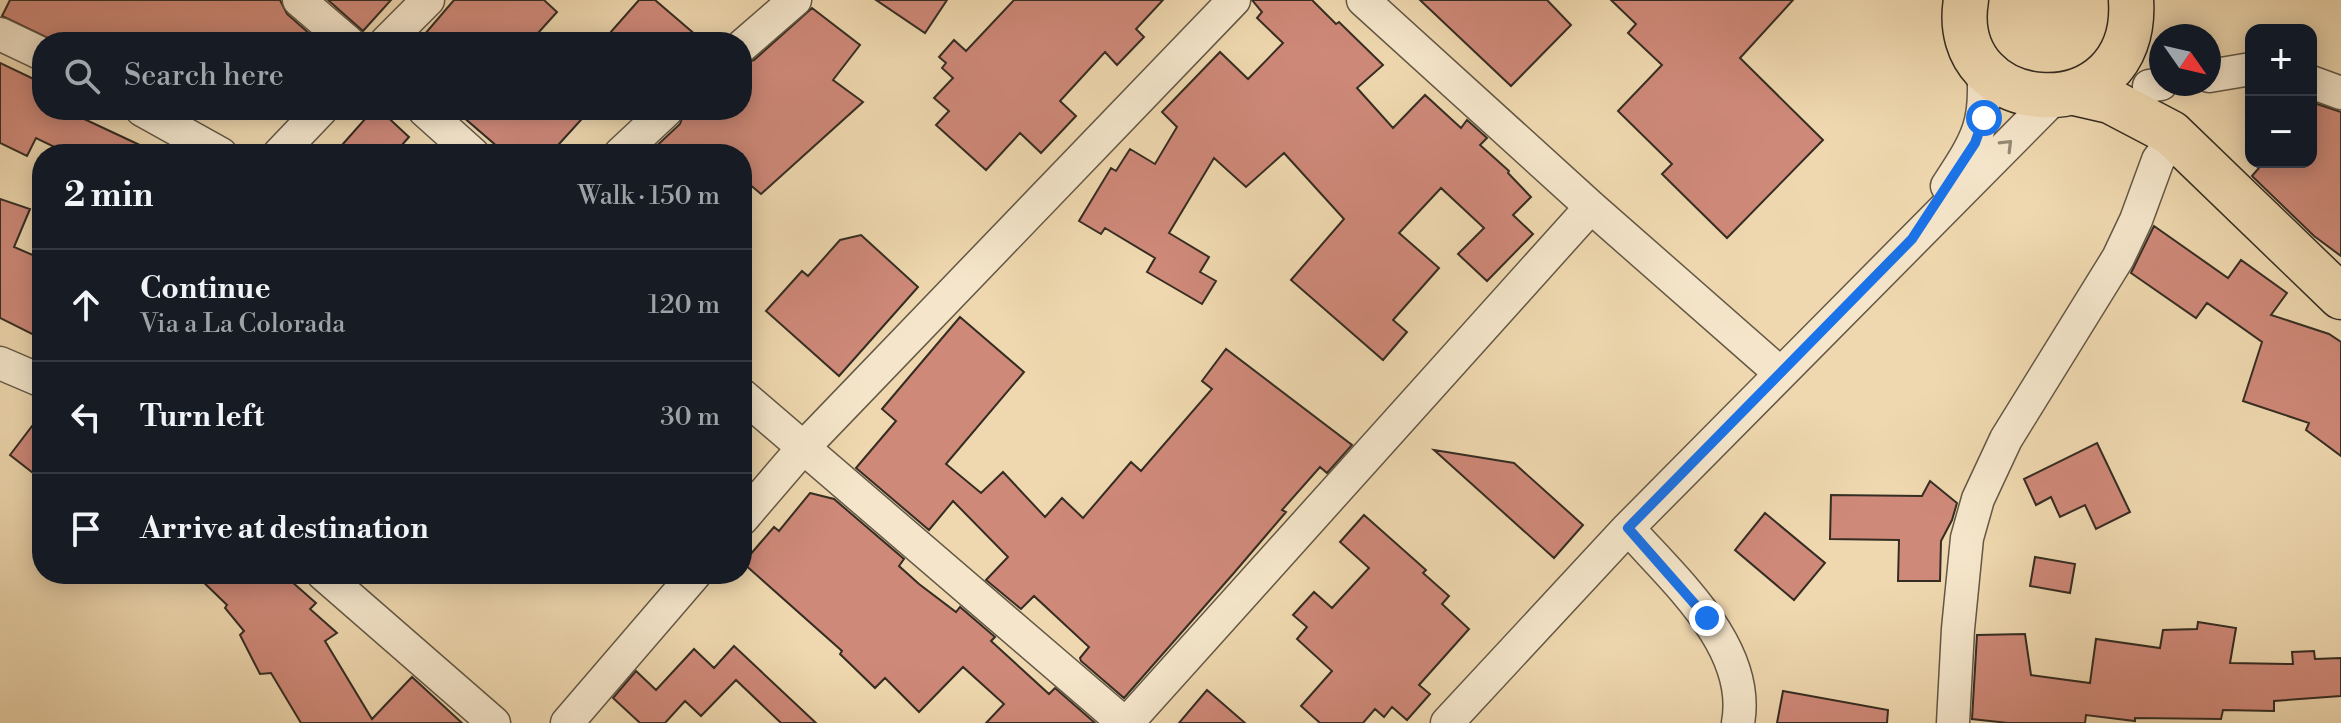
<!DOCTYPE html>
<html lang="en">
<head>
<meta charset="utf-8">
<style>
	:root { --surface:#171b24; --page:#242831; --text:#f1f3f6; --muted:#9ea1a6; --line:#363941 }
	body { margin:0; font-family:"Libre Bodoni",serif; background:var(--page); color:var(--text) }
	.controls { position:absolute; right:24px; top:24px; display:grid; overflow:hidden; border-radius:16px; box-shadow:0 4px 20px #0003 }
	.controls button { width:72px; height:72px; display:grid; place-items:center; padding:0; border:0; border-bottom:2px solid var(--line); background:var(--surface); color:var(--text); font:40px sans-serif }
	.compass { position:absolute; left:2149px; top:24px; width:72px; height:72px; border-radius:50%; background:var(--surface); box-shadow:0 4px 20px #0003; rotate:124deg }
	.stop { position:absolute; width:24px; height:24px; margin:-18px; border:6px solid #1a73e8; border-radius:50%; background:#fff }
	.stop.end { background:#1a73e8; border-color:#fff; box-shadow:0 2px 8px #0008 }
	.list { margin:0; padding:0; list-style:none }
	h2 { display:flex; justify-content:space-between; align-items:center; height:104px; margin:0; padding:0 32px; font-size:34px }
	h2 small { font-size:26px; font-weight:400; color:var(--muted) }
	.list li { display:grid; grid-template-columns:52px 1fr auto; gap:24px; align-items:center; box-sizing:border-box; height:112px; padding:0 32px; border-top:2px solid var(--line) }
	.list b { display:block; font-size:30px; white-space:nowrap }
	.list p { margin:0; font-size:26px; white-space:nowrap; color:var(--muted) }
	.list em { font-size:26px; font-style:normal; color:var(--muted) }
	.icon { flex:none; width:44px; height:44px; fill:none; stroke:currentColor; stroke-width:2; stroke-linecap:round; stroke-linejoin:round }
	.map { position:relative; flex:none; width:2341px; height:723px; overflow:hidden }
	.search { position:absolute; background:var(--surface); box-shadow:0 4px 20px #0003; left:32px; top:32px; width:720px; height:88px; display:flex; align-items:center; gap:20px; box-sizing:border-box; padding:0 28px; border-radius:32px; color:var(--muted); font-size:30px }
	.panel { position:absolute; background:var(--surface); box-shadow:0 4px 20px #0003; left:32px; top:144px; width:720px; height:440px; border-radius:32px }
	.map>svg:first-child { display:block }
</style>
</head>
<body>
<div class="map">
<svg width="2341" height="723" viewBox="0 0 2341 723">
	<rect width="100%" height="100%" fill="#efd8af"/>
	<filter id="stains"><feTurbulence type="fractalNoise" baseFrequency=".0025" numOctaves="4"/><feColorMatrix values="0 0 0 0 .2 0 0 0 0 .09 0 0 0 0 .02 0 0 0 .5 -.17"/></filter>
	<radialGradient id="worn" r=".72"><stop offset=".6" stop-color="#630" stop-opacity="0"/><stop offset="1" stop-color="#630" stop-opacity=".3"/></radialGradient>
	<path fill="#cf8979" stroke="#352d23" stroke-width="2" d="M 10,0 L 280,0 L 287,14 L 319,42 L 56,42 L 2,16 Z
		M 328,0 L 391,0 L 363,31 Z
		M 454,0 L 544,0 L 557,12 L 530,42 L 418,42 Z
		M 639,0 L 655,0 L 704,42 L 602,42 Z
		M 876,0 L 947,0 L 925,33 Z
		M 1014,0 L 1163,0 L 1136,29 L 1144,37 L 1117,65 L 1105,52 L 1060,101 L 1076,116 L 1041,153 L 1020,133 L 986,170 L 936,125 L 949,111 L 934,98 L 953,78 L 942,68 L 946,63 L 939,57 L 954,40 L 966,51 Z
		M 1252,0 L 1312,0 L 1336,24 L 1339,22 L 1383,65 L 1357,88 L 1393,128 L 1425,95 L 1461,128 L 1467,120 L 1487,138 L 1480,145 L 1509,171 L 1508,173 L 1531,197 L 1513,215 L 1533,234 L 1487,281 L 1458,254 L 1484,228 L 1441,188 L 1399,233 L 1439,268 L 1393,320 L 1407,332 L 1383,360 L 1291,280 L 1344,219 L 1284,153 L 1246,187 L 1214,158 L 1169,233 L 1209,257 L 1200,272 L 1216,281 L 1202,304 L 1147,272 L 1155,258 L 1105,228 L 1101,234 L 1079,221 L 1111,168 L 1116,171 L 1130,149 L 1155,164 L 1177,127 L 1162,112 L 1220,52 L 1248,79 L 1283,43 L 1257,18 L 1262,12 Z
		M 1420,0 L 1547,0 L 1571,25 L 1511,86 Z
		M 1611,0 L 1793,0 L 1740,58 L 1823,140 L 1727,238 L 1662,174 L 1672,164 L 1618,111 L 1662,65 L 1628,33 L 1636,24 Z
		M 812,8 L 860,45 L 833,80 L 863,102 L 761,194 L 742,178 L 742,154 L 648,154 L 680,124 L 685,110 L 742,110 L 742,64 L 754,60 Z
		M 0,63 L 42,83 L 42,110 L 65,110 L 159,154 L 69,154 L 36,138 L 27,156 L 0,143 Z
		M 2311,102 L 2341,112 L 2341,256 L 2314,236 L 2252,176 L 2264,162 L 2311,162 Z
		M 373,110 L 380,110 L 409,137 L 394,154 L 334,154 Z
		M 455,110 L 590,110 L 550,154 L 506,154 Z
		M 0,199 L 30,209 L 14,247 L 42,259 L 42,339 L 0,318 Z
		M 2154,226 L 2228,278 L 2241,260 L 2287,293 L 2271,315 L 2329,334 L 2341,342 L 2341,456 L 2306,430 L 2309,423 L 2243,401 L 2262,342 L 2207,303 L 2196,318 L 2131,273 Z
		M 861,235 L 918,287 L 839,376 L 766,311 L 802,271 L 808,276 L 840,240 Z
		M 960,317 L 1024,372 L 946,464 L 981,493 L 1003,472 L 1045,517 L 1062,498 L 1083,518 L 1131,462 L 1141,471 L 1212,389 L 1202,381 L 1226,349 L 1352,445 L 1327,473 L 1320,467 L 1282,510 L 1286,512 L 1233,574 L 1124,698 L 1081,661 L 1080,658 L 1089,647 L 1034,596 L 1021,609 L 986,580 L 1008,557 L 953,501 L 929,530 L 856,468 L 896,421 L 882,409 Z
		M 42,413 L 42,480 L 10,455 Z
		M 2097,443 L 2130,512 L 2096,529 L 2085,505 L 2060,517 L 2051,497 L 2036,505 L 2024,479 Z
		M 1434,450 L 1514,463 L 1583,525 L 1554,558 Z
		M 1930,481 L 1957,503 L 1952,520 L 1941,541 L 1940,581 L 1898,581 L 1899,540 L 1830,539 L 1831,495 L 1922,496 Z
		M 810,493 L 834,499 L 904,559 L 899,566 L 919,584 L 956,612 L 960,607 L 995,637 L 991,641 L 1049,694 L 1055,688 L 1095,723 L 986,723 L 1004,704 L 963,667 L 919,712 L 885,678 L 875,688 L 840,654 L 842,651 L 743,563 L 774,527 L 779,531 Z
		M 1765,513 L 1825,563 L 1794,600 L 1735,550 Z
		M 1364,515 L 1426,570 L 1423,573 L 1449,596 L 1442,604 L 1469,629 L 1419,685 L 1430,694 L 1407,720 L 1392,707 L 1384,717 L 1375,709 L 1363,723 L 1320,723 L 1301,706 L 1332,671 L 1297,639 L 1307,627 L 1293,615 L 1314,592 L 1332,608 L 1369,568 L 1340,542 Z
		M 2035,557 L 2075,564 L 2070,593 L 2030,586 Z
		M 195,574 L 283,574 L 316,603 L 310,609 L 337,633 L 325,641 L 372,719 L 412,677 L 462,723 L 301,723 L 271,673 L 260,674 L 240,635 L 244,631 L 225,608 L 227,605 Z
		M 2198,622 L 2236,628 L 2230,663 L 2293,664 L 2292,652 L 2314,651 L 2315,659 L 2341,658 L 2341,696 L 2274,701 L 2274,711 L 2223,710 L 2221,719 L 2135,718 L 2135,721 L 2086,715 L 2085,723 L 2008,723 L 1972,719 L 1977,635 L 2025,634 L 2031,675 L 2090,683 L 2096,639 L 2160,648 L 2163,630 L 2197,629 Z
		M 734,646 L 816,723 L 781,723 L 736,680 L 701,716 L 685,701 L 665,723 L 640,723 L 613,698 L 636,671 L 656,690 L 694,649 L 714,668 Z
		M 1207,690 L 1245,723 L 1179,723 Z
		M 1783,691 L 1888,710 L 1887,723 L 1777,723 Z"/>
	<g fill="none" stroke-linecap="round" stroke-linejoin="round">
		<defs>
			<path id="minor" d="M 299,0 L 348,42
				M 1363,0 L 1591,207 L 1780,373
				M 0,34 L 42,54
				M 386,42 L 428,0
				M 742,46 L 795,0
				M 2209,76 L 2251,69
				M 2311,82 L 2341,93
				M 2149,86 L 2161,84
				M 142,110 L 221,154
				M 424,110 L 473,154
				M 279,154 L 321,110
				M 620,154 L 667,110
				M 1947,186 C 1977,140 1988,124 1983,67
				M 0,363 L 42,381
				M 742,395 L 1124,723
				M 742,519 L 802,449 L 1234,0
				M 1628,528 C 1673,579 1752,647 1738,723
				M 323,574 L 494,723
				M 567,723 L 695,574
				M 1127,723 L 1591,207
				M 1447,723 L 1628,528 L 2055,97
				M 1953,723 L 1958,629 L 1967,538 L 1978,499 L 2006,439 L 2118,258 L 2136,220 L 2158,160 L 2175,137"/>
			<path id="trunk" d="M 1966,0 C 1946,121 2140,133 2131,0
				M 2075,93 L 2110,101 L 2171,133 L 2341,297"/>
		</defs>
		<use href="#minor" stroke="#645846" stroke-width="35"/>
		<use href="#trunk" stroke="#352d23" stroke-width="47"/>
		<use href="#minor" stroke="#f5e6cb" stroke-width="32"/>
		<use href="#trunk" stroke="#efd8af" stroke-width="44"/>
	</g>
	<defs><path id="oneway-chevron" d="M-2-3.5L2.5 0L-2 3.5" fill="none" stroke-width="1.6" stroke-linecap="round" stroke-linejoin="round" transform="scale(2)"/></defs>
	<use stroke="#958a77" href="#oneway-chevron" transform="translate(2007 145) rotate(-45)"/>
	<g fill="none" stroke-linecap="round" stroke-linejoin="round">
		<path stroke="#1a73e8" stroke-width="10" d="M 1707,618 L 1628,528 L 1912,239 L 1975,143 L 1984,118"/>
	</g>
	<rect width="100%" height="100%" filter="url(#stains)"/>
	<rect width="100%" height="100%" fill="url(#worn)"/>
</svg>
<div class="controls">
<button>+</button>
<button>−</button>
</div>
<svg class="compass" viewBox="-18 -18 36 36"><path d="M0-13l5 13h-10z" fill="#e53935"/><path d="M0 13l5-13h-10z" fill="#9ea1a6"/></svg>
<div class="stop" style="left:1984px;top:118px"></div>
<div class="stop end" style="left:1707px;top:618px"></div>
<div class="search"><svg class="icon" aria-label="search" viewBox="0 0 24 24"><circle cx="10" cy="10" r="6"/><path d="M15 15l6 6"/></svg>Search here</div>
<section class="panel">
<h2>2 min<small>Walk · 150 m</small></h2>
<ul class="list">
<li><svg class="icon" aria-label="ahead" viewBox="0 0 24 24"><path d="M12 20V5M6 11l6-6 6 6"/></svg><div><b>Continue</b><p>Via a La Colorada</p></div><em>120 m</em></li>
<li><svg class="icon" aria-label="left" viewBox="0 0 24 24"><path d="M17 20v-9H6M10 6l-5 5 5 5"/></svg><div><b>Turn left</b></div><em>30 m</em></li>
<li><svg class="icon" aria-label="arrive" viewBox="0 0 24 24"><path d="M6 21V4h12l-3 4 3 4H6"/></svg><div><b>Arrive at destination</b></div></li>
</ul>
</section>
</div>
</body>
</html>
